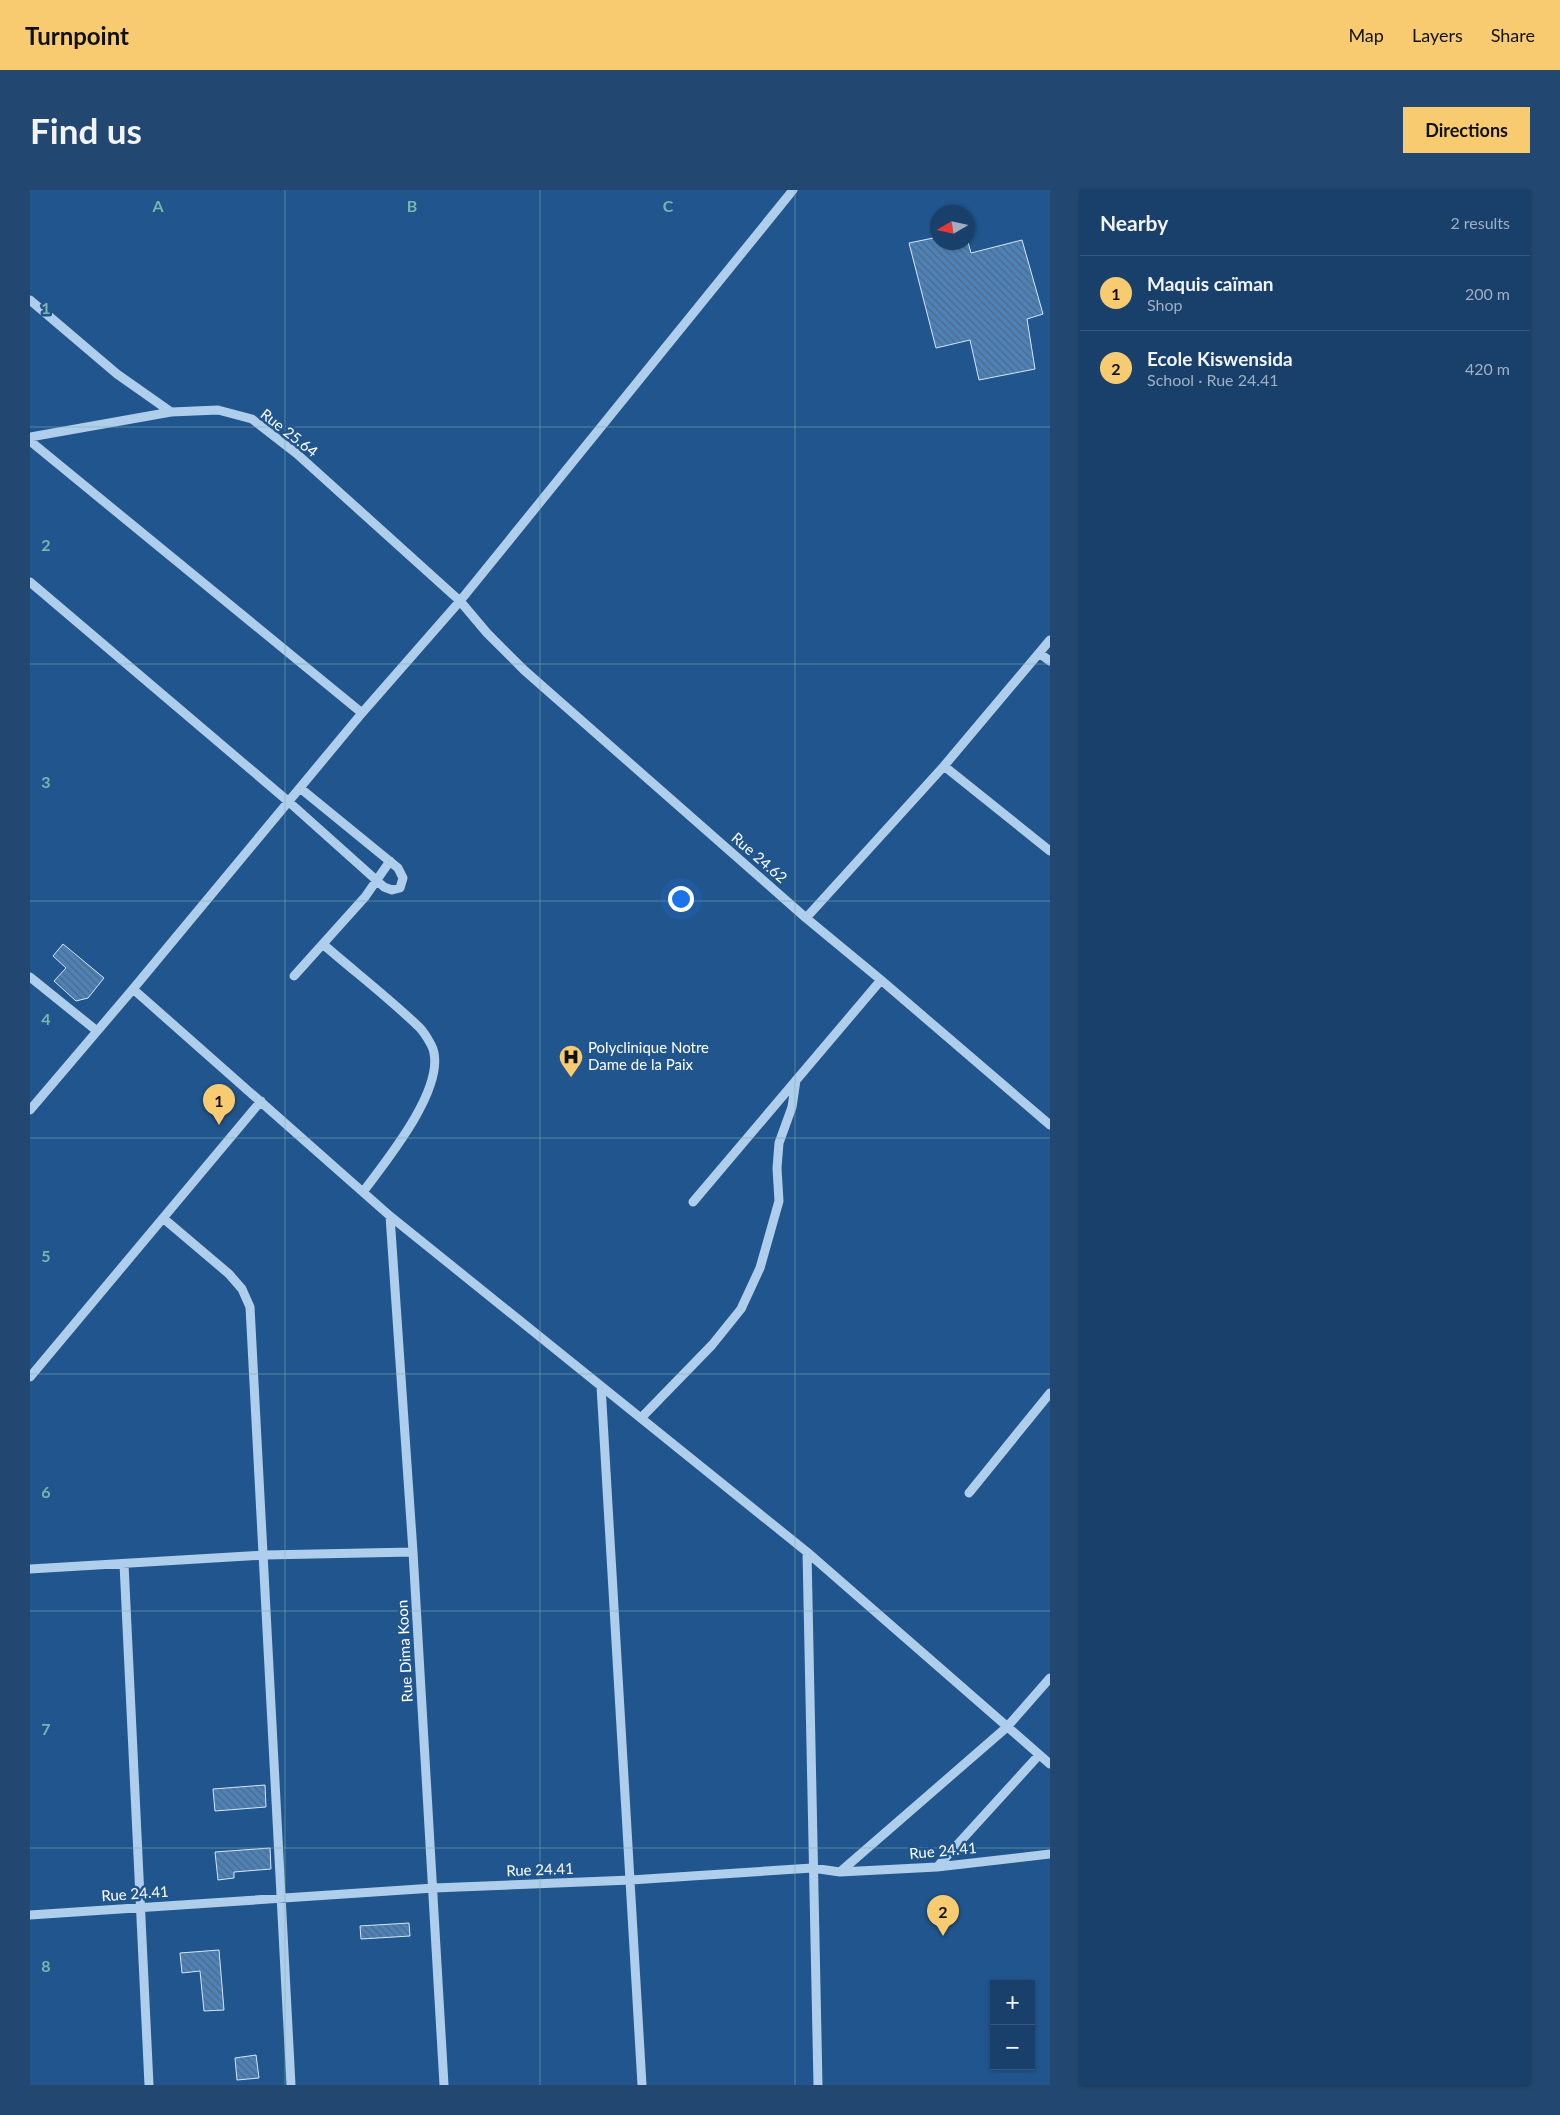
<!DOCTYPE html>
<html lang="en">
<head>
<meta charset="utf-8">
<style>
	:root { --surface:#19406a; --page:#224770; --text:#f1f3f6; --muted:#9fafc1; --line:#37597e; --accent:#f8cb71 }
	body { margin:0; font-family:Lato,sans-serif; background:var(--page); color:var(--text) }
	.controls { position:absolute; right:15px; bottom:15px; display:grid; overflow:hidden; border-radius:0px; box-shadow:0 1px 4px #0004 }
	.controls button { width:45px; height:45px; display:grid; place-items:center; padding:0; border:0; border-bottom:1px solid var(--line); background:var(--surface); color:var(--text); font:25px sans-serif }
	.compass { position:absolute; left:900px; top:15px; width:45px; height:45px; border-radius:50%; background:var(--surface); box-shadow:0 1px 4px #0004; rotate:261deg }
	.you { position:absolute; left:650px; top:708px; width:18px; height:18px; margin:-12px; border:4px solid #fff; border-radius:50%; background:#1a73e8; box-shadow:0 0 0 8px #1a73e833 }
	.badge { display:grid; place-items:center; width:32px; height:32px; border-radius:50%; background:var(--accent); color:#111; font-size:16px; font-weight:700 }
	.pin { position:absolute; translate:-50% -41px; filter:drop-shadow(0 1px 2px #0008) }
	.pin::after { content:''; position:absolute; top:26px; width:18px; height:15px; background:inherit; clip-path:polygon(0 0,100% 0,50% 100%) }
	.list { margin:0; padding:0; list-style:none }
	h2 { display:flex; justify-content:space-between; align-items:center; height:65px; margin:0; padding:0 20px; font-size:21px }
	h2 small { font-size:16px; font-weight:400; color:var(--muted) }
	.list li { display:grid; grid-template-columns:32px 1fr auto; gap:15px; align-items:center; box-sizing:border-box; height:75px; padding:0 20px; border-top:1px solid var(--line) }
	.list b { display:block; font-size:19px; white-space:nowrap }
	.list p { margin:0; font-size:16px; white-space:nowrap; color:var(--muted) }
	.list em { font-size:16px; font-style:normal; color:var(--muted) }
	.map { position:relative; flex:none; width:1020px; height:1895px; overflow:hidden; border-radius:0px }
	header { display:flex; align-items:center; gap:30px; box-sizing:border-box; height:70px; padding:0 25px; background:var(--accent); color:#111 }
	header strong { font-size:24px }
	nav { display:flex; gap:28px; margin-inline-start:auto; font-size:18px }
	.intro { display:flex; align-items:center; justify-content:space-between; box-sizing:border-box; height:120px; padding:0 30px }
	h1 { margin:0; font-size:35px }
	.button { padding:12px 22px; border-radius:0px; background:var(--accent); color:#111; font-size:18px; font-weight:700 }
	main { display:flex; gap:30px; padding:0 30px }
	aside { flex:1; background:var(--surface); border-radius:0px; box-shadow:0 1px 4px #0004 }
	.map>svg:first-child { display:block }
</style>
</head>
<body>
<header>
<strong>Turnpoint</strong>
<nav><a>Map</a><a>Layers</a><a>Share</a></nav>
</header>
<div class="intro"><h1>Find us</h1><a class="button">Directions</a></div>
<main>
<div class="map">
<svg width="1020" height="1895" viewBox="0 0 1020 1895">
	<defs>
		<pattern id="building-back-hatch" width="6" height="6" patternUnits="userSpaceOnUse" patternTransform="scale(1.25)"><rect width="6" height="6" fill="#4e81b6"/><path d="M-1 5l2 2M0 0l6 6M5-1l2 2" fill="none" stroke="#4d6986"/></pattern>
	</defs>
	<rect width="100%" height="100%" fill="#21558d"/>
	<path fill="url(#building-back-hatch)" stroke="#d4e7f9" d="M 908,47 L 908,52 L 938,52 L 941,63 L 992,50 L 1013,124 L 997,129 L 1005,179 L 949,190 L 940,150 L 906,158 L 879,53 Z
		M 33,754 L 74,788 L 58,808 L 46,811 L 24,791 L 36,778 L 23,766 Z
		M 235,1595 L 236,1617 L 185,1621 L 183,1599 Z
		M 240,1658 L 241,1679 L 204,1682 L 204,1688 L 188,1690 L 185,1662 Z
		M 379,1733 L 380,1746 L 331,1749 L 330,1736 Z
		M 189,1760 L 194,1820 L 174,1821 L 170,1781 L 152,1783 L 150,1763 Z
		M 226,1865 L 229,1888 L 207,1890 L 205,1868 Z"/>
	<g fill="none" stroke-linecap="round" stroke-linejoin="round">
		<path stroke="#afceec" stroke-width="9" d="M 0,110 L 87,184 L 141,222
			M 0,247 L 141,222 L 188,220 L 222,229 L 267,264 L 430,411 L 457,443 L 494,480 L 776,728 L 851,790 L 1020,935
			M 0,251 L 332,523
			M 0,392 L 259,612 L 354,697 L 362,700 L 370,698 L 373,688 L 368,678 L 270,598
			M 1009,463 L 1020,471
			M 914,576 L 1020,661
			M 776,728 L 914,576 L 1020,450
			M 294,755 C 325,782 359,808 389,837 C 394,842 403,856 404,863 C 412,903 356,971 333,1002
			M 264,786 L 335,707 L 360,671
			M 0,787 L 67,841
			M 103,799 L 360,1026 L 777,1362 L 1020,1574
			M 0,920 L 103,799 L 332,523 L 430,411 L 763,0
			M 663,1012 L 851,790
			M 360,1026 L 383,1362 L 414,1895
			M 133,1028 L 199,1084 L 212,1099 L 220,1117 L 261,1895
			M 0,1187 L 231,911
			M 571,1196 L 612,1895
			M 611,1228 L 682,1155 L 711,1119 L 730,1078 L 749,1011 L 747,978 L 749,953 L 762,917 L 766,890
			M 939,1303 L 1020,1203
			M 777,1362 L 788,1895
			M 94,1374 L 119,1895
			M 0,1379 L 235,1365 L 383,1362
			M 907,1677 L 1009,1565
			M 810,1682 L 977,1537 L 1020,1488
			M 0,1725 L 404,1698 L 601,1690 L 782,1678 L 810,1682 L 907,1677 L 1020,1664"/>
	</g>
	<path fill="none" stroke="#7bb4af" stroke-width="1" stroke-opacity="0.55" d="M 255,0 L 255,1895M 510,0 L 510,1895M 765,0 L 765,1895M 0,237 L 1020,237M 0,474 L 1020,474M 0,711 L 1020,711M 0,948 L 1020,948M 0,1184 L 1020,1184M 0,1421 L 1020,1421M 0,1658 L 1020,1658"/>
	<defs>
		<symbol id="hospital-pin" viewBox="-11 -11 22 30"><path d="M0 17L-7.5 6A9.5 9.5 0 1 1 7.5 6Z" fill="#f8cb71" stroke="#21558d"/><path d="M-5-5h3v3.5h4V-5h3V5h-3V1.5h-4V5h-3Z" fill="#111"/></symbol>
	</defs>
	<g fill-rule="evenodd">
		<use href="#hospital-pin" x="527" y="853" width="28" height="38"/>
	</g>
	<g text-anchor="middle" stroke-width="5" stroke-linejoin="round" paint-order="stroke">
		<g font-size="15" fill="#fff" stroke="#21558d">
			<text transform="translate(259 243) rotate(38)" y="5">Rue 25.64</text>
			<text transform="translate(729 668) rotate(41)" y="5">Rue 24.62</text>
			<text transform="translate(375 1461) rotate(-93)" y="5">Rue Dima Koon</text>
			<text transform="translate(913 1661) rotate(-5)" y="5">Rue 24.41</text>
			<text transform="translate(510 1680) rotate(-2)" y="5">Rue 24.41</text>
			<text transform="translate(105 1704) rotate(-4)" y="5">Rue 24.41</text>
		</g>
		<g font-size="15" fill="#fff" stroke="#21558d" text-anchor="start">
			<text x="558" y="863">Polyclinique Notre<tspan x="558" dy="17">Dame de la Paix</tspan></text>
		</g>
	</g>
	<g font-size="16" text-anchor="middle" font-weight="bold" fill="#7bb4af" stroke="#21558d" stroke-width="5" stroke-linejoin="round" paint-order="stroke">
		<text x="128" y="22">A</text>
		<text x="382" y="22">B</text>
		<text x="638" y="22">C</text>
		<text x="16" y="124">1</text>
		<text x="16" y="361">2</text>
		<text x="16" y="598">3</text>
		<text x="16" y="835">4</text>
		<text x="16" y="1072">5</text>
		<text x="16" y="1308">6</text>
		<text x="16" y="1545">7</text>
		<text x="16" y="1782">8</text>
	</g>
</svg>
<div class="controls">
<button>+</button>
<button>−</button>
</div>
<svg class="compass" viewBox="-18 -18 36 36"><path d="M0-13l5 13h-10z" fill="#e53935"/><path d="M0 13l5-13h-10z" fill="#9fafc1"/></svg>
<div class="you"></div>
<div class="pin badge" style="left:189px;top:935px">1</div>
<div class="pin badge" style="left:913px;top:1746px">2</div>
</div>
<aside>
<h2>Nearby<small>2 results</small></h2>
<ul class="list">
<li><span class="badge">1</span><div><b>Maquis caïman</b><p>Shop</p></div><em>200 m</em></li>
<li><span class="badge">2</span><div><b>Ecole Kiswensida</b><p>School · Rue 24.41</p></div><em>420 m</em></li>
</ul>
</aside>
</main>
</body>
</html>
